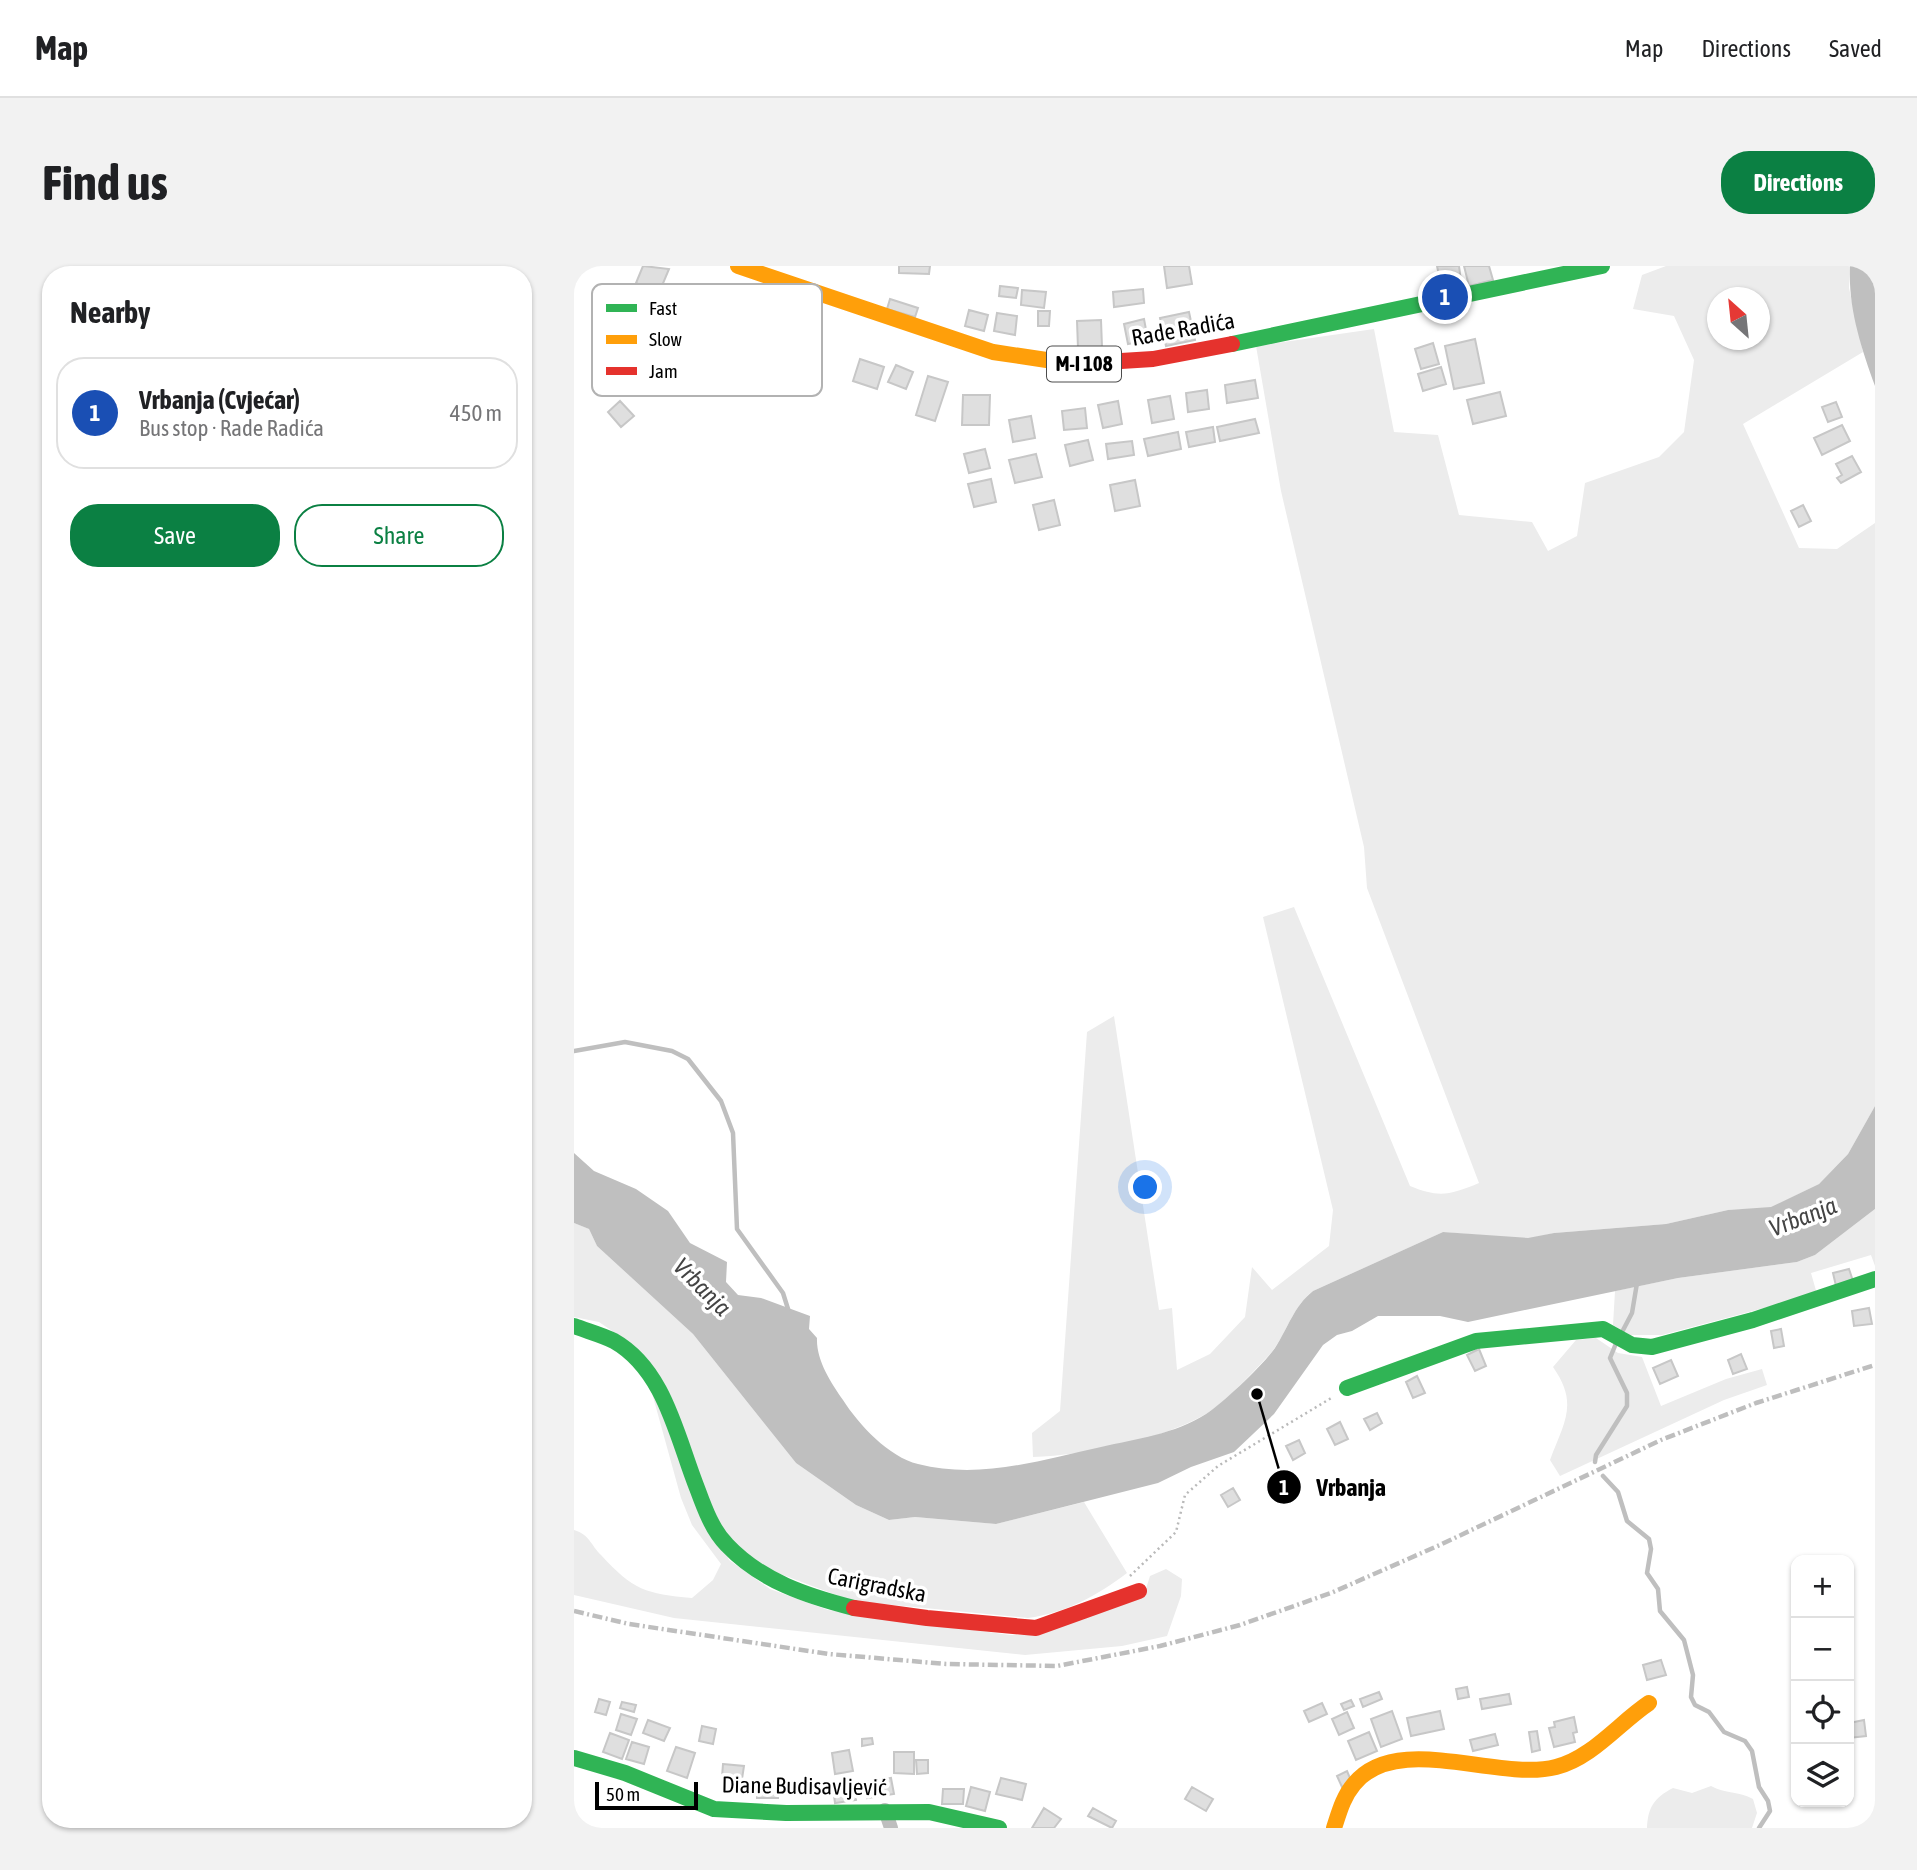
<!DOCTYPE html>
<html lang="en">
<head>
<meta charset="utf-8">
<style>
	:root { --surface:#fff; --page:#f2f2f2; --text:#202124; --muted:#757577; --line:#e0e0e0; --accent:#0b8043 }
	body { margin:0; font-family:"Asap Condensed",sans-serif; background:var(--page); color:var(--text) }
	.controls { position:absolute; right:21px; bottom:21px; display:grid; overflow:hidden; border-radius:14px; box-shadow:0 2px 5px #0004 }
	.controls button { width:63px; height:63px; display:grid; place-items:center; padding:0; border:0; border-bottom:2px solid var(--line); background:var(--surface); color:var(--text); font:35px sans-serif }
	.compass { position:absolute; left:1133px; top:21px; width:63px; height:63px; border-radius:50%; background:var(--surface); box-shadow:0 2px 5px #0004; rotate:333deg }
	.scale { position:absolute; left:21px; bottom:18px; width:103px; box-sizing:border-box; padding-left:7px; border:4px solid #000; border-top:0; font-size:19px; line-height:24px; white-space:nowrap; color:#000; -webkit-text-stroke:5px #fff; paint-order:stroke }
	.you { position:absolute; left:572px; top:922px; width:24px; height:24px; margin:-18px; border:5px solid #fff; border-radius:50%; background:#1a73e8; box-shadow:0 0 0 10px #1a73e833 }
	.badge { display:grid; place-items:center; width:46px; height:46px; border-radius:50%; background:var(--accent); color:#fff; font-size:23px; font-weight:700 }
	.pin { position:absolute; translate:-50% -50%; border:4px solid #fff; box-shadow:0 2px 7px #0006 }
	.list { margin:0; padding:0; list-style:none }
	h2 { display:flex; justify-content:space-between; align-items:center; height:91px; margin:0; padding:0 28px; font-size:30px }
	h2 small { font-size:23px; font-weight:400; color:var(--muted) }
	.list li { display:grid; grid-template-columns:46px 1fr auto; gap:21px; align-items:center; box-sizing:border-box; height:112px; margin:0 14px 14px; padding:0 14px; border:2px solid var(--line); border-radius:28px }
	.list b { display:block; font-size:26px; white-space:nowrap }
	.list p { margin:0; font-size:23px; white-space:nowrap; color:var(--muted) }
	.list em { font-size:23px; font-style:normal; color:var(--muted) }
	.actions { display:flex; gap:14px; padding:21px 28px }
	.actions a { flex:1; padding:16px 0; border:2px solid var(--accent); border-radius:28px; text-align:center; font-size:24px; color:var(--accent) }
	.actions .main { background:var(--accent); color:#fff }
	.icon { flex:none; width:38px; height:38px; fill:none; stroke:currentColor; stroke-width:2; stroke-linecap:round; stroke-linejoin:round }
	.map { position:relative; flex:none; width:1301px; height:1562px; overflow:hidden; border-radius:28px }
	header { display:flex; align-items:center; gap:42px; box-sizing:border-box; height:98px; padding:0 35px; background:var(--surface); border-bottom:2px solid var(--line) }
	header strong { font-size:33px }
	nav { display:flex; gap:38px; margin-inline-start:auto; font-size:24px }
	.intro { display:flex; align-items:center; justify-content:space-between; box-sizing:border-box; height:168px; padding:0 42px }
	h1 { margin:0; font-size:49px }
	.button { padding:18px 32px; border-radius:28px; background:var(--accent); color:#fff; font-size:24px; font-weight:700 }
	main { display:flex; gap:42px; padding:0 42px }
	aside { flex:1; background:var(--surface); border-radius:28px; box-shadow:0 2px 5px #0004 }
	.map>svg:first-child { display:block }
</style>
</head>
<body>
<header>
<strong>Map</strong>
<nav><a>Map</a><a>Directions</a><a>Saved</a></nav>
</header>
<div class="intro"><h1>Find us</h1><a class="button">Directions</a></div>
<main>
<aside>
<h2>Nearby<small></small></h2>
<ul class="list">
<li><span class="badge" style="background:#1a4fb4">1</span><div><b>Vrbanja (Cvjećar)</b><p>Bus stop · Rade Radića</p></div><em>450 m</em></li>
</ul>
<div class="actions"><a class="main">Save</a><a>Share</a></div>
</aside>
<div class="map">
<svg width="1301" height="1562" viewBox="0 0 1301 1562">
	<rect width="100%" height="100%" fill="#fff"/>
	<path fill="#ececec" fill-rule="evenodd" d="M 1092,0 L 1276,0 L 1275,22 L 1289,86 L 1169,158 L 1225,282 L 1263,283 L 1301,257 L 1301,840 L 1274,888 L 1245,918 L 1197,942 L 1154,944 L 1092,958 L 980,967 L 954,973 L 869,966 L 739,1025 C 718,1041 713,1067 697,1087 C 682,1103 649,1139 630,1149 C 583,1175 513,1189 459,1191 L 458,1167 L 486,1145 L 513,766 L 540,750 L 585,1044 L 598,1042 L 603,1104 L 636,1088 L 671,1051 L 678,1001 L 698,1024 L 755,980 L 759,944 L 689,651 L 720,641 L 836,920 C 865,932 876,929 905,917 L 793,622 L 790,581 L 707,225 L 682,80 L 800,63 L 820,166 L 864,169 L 885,249 L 958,256 L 974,285 L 1003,270 L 1011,217 L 1085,191 L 1110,166 L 1120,94 L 1100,50 L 1059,43 L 1068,9 ZM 1143,32 L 1185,32 L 1185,74 L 1143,74 Z
		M 1301,943 L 1301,1000 L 1297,989 L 1237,1007 L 1243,1028 L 1088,1069 L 1056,1069 L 1039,1059 L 1041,1025 L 1104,1012 L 1223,996 L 1241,989 Z
		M 0,957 L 15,963 L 23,980 L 119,1068 L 222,1197 L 282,1239 L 315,1254 L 341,1251 L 422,1258 L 510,1236 L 553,1307 C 523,1330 491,1347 454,1352 L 278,1335 L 188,1301 L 150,1267 L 50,1073 L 25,1056 L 0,1051 Z
		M 1022,1072 L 1044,1087 L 1068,1091 L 1087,1140 L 1152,1113 L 1188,1103 L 1193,1119 L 1150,1134 L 986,1210 L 976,1194 C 990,1156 1005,1138 979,1101 L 1002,1074 Z
		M 78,1127 L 155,1294 L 196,1323 L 254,1344 L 436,1369 L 464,1369 L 570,1329 L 576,1310 L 592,1303 L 608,1313 L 607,1330 L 593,1370 L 548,1380 L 451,1389 L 100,1352 L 0,1329 L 0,1264 C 16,1269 16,1278 27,1289 C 59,1324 72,1328 118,1332 L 139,1314 L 147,1298 L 118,1259 L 107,1232 Z
		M 1137,1520 C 1151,1528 1165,1525 1179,1533 L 1183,1547 L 1178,1562 L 1073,1562 C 1074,1541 1080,1532 1099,1522 L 1118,1527 Z"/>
	<path fill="#bfbfbf" d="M 1276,0 L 1301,0 L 1301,120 C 1287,81 1274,42 1276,0 Z
		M 1301,840 L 1301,943 L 1241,989 L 1223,996 L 1104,1012 L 894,1056 L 866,1050 L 804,1050 L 778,1065 L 763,1069 L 749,1079 L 700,1148 L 660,1186 L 617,1201 L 584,1217 L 422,1258 L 341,1251 L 315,1254 L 282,1239 L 222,1197 L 119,1068 L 23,980 L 15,963 L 0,957 L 0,887 L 20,905 L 62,923 L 94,945 L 116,977 L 153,996 L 152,1016 L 164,1029 L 187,1032 L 236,1050 L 235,1063 L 243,1072 C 242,1094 257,1117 269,1134 C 285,1159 315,1191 344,1198 C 406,1214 467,1194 527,1181 C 562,1173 601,1168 632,1148 C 650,1136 689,1099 701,1082 C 714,1062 720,1040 739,1025 L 869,966 L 954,972 L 980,967 L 1092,958 L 1154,944 L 1197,941 L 1245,918 L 1274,888 Z"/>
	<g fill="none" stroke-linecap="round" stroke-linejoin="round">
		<path stroke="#bfbfbf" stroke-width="4.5" d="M 0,785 L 51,776 L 98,785 L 114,793 L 147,835 L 159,867 L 163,963 L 209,1027 L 214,1043
			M 1047,1068 L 1058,1047 L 1063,1017
			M 1021,1196 L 1022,1189 L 1053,1140 L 1053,1127 L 1036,1092 L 1043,1075
			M 1029,1210 L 1044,1226 L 1053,1255 L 1075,1273 L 1077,1283 L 1073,1307 L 1084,1323 L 1086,1345 L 1110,1374 L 1119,1409 L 1117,1431 L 1121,1439 L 1135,1446 L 1150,1466 L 1171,1475 L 1178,1485 L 1185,1521 L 1194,1535 L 1196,1545 L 1185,1562"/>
	</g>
	<path fill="#dfdfdf" stroke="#c7c7c7" stroke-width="2" d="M 69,0 L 95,3 L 85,27 L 62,17 Z
		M 325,0 L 356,0 L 355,8 L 325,7 Z
		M 590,0 L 615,0 L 618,18 L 593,22 Z
		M 863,0 L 885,0 L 887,15 L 867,19 Z
		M 890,0 L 915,0 L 919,14 L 895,20 Z
		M 426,20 L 444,22 L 442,32 L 425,30 Z
		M 569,23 L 570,37 L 540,41 L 539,26 Z
		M 448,24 L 472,26 L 470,42 L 447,39 Z
		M 316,33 L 344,42 L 341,51 L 313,43 Z
		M 395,44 L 414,49 L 410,65 L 391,60 Z
		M 464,45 L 476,45 L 475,60 L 464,60 Z
		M 615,46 L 621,74 L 592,80 L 586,52 Z
		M 423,47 L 443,50 L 441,69 L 420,65 Z
		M 570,53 L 574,74 L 554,78 L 550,58 Z
		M 527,54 L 528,81 L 504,82 L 503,55 Z
		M 901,73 L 910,117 L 880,123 L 871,80 Z
		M 859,77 L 865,98 L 847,103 L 841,83 Z
		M 286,93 L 310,101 L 303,123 L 279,115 Z
		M 322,99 L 339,106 L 332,123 L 314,116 Z
		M 867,101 L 872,118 L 849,125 L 844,108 Z
		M 354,110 L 374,116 L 361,155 L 342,149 Z
		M 681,114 L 684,132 L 653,137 L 651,119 Z
		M 633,124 L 635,143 L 614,146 L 612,127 Z
		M 926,126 L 932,150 L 899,158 L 893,134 Z
		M 389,129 L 416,129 L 415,159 L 388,159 Z
		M 596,130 L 600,153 L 578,157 L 574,134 Z
		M 46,135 L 60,150 L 47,161 L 34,146 Z
		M 544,135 L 548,158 L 529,162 L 524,139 Z
		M 1262,136 L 1268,151 L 1254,156 L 1248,141 Z
		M 511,142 L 513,162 L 490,164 L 488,145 Z
		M 457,150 L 461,172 L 439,176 L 435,154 Z
		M 681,153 L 685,167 L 646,175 L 643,161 Z
		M 1268,159 L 1276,175 L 1248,189 L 1240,172 Z
		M 639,161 L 641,176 L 615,181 L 612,166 Z
		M 604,166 L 607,183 L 574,190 L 570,173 Z
		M 514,174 L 519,194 L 496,200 L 491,179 Z
		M 558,175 L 560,189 L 534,193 L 532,178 Z
		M 411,183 L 416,202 L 395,207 L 390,188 Z
		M 462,188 L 468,211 L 441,217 L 435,194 Z
		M 1278,190 L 1287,206 L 1267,217 L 1263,212 L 1268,209 L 1262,198 Z
		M 417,213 L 422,236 L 400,241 L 394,218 Z
		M 561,214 L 566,240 L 541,245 L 536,219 Z
		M 480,234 L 486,259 L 465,264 L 459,239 Z
		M 1229,239 L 1237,255 L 1225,261 L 1217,245 Z
		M 1275,1003 L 1279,1015 L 1262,1020 L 1259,1007 Z
		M 1295,1042 L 1298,1058 L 1280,1060 L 1278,1045 Z
		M 1207,1063 L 1210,1080 L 1200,1082 L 1197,1065 Z
		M 905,1083 L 912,1100 L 901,1105 L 893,1089 Z
		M 1167,1088 L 1173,1103 L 1159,1108 L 1154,1094 Z
		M 1097,1094 L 1104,1110 L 1086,1118 L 1079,1102 Z
		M 843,1110 L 851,1127 L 839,1132 L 832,1116 Z
		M 803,1147 L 808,1157 L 796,1164 L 790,1153 Z
		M 766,1156 L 774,1173 L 761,1179 L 753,1163 Z
		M 725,1174 L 731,1187 L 719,1194 L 712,1180 Z
		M 659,1222 L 666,1234 L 654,1241 L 647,1229 Z
		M 1087,1394 L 1092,1409 L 1073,1414 L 1069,1399 Z
		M 893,1421 L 895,1431 L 884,1433 L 882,1423 Z
		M 805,1426 L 808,1433 L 789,1441 L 786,1433 Z
		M 935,1428 L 937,1438 L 908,1443 L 906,1433 Z
		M 25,1433 L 36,1436 L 32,1449 L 21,1446 Z
		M 777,1434 L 780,1440 L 770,1444 L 767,1438 Z
		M 48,1436 L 62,1439 L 60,1446 L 46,1442 Z
		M 748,1437 L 753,1448 L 735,1456 L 730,1445 Z
		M 818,1445 L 828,1473 L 807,1481 L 797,1453 Z
		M 866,1445 L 870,1463 L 837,1470 L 833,1452 Z
		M 773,1446 L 780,1462 L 765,1469 L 758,1453 Z
		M 47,1448 L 63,1453 L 57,1469 L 42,1464 Z
		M 1000,1451 L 1003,1466 L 999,1467 L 1001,1476 L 980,1481 L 975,1462 L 981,1461 L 980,1456 Z
		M 74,1454 L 96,1462 L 90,1475 L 69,1467 Z
		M 1290,1454 L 1292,1470 L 1275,1472 L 1275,1457 Z
		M 128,1460 L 142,1463 L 139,1478 L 125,1475 Z
		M 963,1465 L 966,1484 L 958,1486 L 955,1466 Z
		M 795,1466 L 803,1485 L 782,1494 L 774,1475 Z
		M 36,1467 L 55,1474 L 48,1493 L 29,1486 Z
		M 921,1468 L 924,1479 L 899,1485 L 896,1474 Z
		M 298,1472 L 299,1478 L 288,1480 L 288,1473 Z
		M 58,1476 L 75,1481 L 70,1498 L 52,1493 Z
		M 102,1481 L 121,1487 L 113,1512 L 93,1505 Z
		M 275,1484 L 279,1505 L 261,1508 L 258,1487 Z
		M 320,1486 L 340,1486 L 340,1508 L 320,1507 Z
		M 342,1494 L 354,1494 L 354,1507 L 343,1508 Z
		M 149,1498 L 170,1500 L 168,1513 L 148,1511 Z
		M 773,1505 L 778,1517 L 768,1521 L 763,1510 Z
		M 317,1512 L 320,1528 L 293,1532 L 291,1516 Z
		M 427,1512 L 452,1518 L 448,1534 L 422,1528 Z
		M 183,1515 L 204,1516 L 204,1532 L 183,1532 Z
		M 280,1519 L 282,1534 L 261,1537 L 259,1522 Z
		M 397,1521 L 416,1526 L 411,1545 L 392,1540 Z
		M 618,1521 L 639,1533 L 632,1545 L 611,1533 Z
		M 369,1523 L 390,1523 L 389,1538 L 368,1538 Z
		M 470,1542 L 487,1553 L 480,1562 L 458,1562 Z
		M 519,1542 L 542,1555 L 538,1562 L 514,1550 Z"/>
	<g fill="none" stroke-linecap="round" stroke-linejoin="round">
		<path stroke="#b9b9b9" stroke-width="2.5" stroke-dasharray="2 3.5" stroke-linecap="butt" d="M 556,1310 L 602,1266 L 611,1229 L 644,1200 L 759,1131"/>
		<path stroke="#bebebe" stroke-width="14" d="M 311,1544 L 317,1562"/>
		<path stroke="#30b455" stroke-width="16" d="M 658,78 L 1028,0
			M 0,1060 C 13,1065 28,1069 40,1075 C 91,1104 103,1172 123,1222 C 130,1241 138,1264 153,1279 C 187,1315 233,1330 280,1342
			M 773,1122 L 902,1075 L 1029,1063 L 1058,1079 L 1078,1081 L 1179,1054 L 1301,1013
			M 0,1492 L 51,1507 L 140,1543 L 212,1547 L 355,1546 L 425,1562"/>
		<path stroke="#ff9f0a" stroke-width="16" d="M 164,0 L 419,86 L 499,98
			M 760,1562 C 765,1547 769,1531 780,1518 C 823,1465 924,1516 982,1501 C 1018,1492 1045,1457 1075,1437"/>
		<path stroke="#e5322d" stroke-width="16" d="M 499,98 L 579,93 L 658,78
			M 280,1342 L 353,1352 L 462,1362 L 565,1325"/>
		<path stroke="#bebebe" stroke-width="4.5" stroke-dasharray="10 3.5 2 3.5" stroke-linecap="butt" d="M 0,1345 L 55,1358 L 255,1388 L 372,1398 L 483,1400 L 586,1380 L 666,1359 L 757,1327 L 868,1278 L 1087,1174 L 1182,1137 L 1301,1099"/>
	</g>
	<g text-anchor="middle" stroke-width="7" stroke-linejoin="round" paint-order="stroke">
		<rect fill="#fff" stroke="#4c4c4c" stroke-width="2" x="473" y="80.5" width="74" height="35" rx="5"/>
		<g font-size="21" font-weight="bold" fill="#000">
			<text x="510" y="105">M-I 108</text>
		</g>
		<g font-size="23" fill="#000" stroke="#fff">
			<text transform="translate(609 63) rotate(-10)" y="8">Rade Radića</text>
			<text transform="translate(303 1319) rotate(11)" y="8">Carigradska</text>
			<text transform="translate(230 1520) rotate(1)" y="8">Diane Budisavljević</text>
		</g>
		<g font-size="24" font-style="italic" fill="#444" stroke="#fff">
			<text transform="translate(1229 951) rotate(-21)" y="8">Vrbanja</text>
			<text transform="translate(128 1021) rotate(45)" y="8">Vrbanja</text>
		</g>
	</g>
	<rect x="18" y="18" width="230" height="112" rx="10" fill="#fff" stroke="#b2b2b2" stroke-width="2"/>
	<rect x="32" y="38" width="31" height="8" fill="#30b455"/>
	<rect x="32" y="69" width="31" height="9" fill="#ff9f0a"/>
	<rect x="32" y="101" width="31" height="8" fill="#e5322d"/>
	<g font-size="19" fill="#000">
		<text x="75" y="49">Fast</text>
		<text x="75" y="80">Slow</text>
		<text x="75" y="112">Jam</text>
	</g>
	<path fill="none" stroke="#000" stroke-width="2.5" d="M683 1128L710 1221"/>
	<g fill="#000" stroke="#fff" stroke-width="2.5">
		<circle cx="683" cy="1128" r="7"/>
		<circle cx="710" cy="1221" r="18"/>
	</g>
	<g font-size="21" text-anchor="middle" font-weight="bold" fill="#fff">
		<text x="710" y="1229">1</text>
	</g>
	<g font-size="24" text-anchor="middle" font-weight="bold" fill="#000" stroke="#fff" stroke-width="7" stroke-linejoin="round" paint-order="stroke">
		<text x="777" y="1230">Vrbanja</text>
	</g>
</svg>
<div class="controls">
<button>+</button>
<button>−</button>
<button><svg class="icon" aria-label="locate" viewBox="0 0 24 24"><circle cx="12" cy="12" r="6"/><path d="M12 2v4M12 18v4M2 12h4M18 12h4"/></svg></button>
<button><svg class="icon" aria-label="layers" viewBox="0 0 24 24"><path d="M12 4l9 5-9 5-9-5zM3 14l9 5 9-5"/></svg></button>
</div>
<svg class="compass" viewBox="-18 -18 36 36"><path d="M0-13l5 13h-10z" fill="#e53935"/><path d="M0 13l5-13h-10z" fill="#757577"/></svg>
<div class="scale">50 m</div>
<div class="you"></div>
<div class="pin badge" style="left:871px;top:31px;background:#1a4fb4">1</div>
</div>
</main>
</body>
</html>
